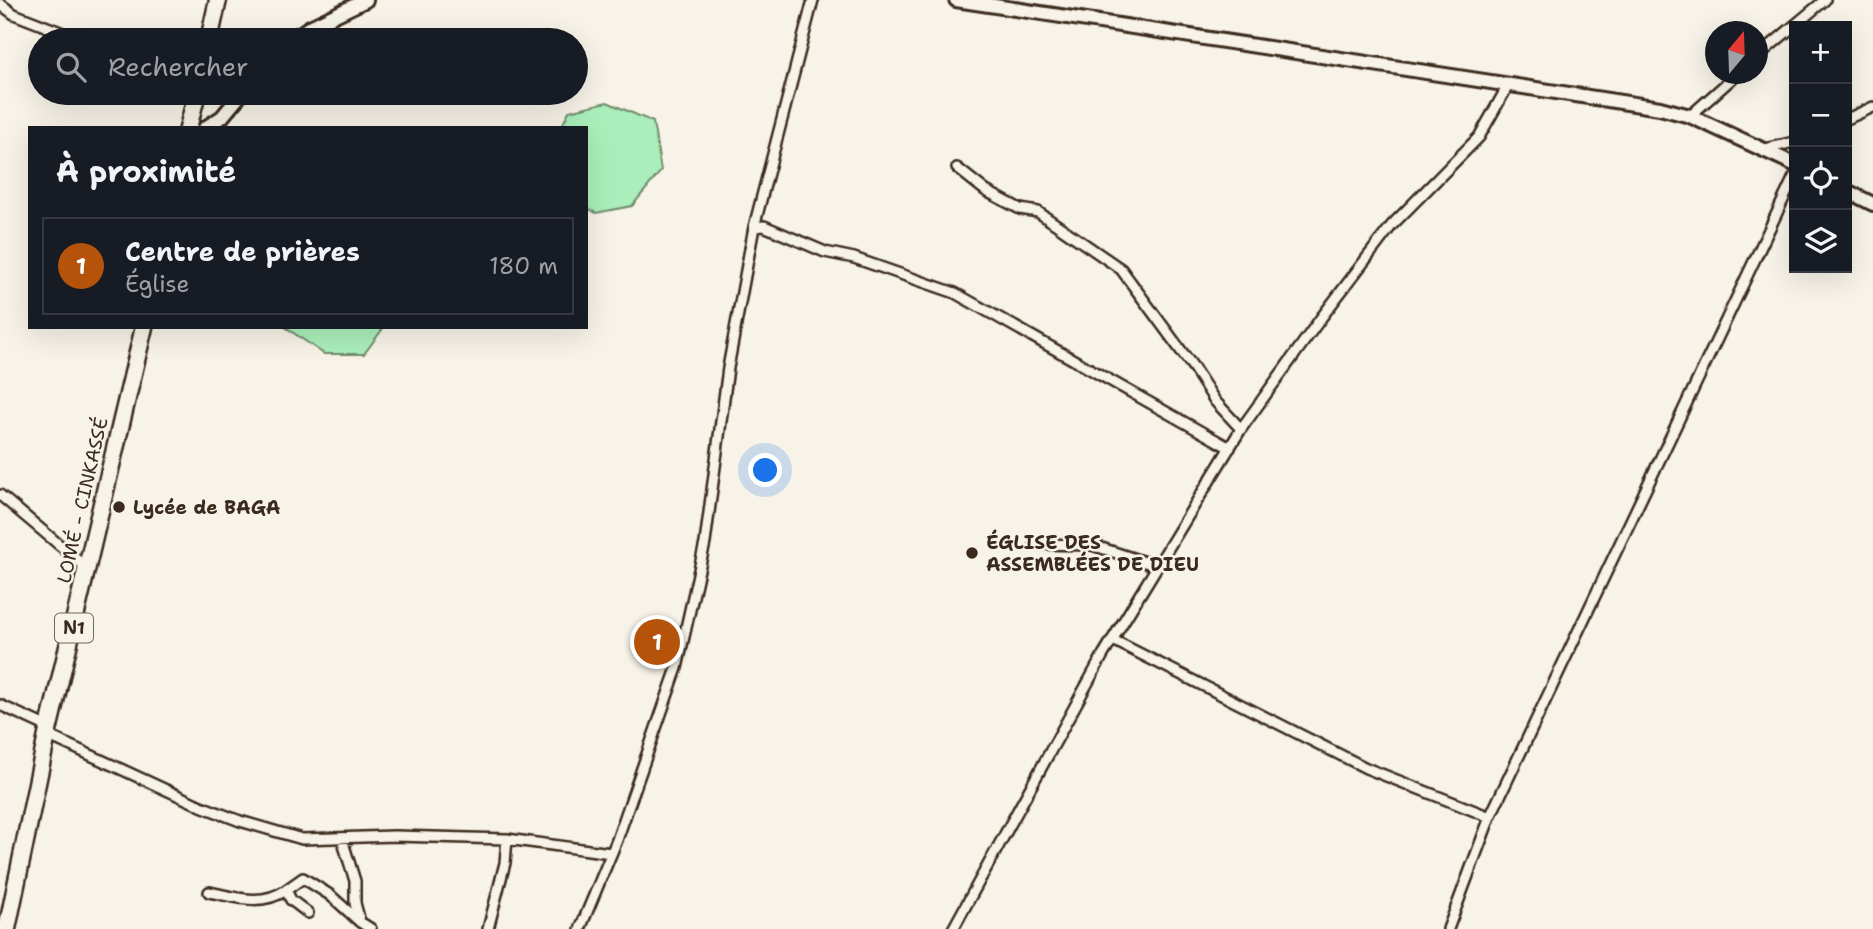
<!DOCTYPE html>
<html lang="fr">
<head>
<meta charset="utf-8">
<style>
	:root { --surface:#171b24; --page:#242831; --text:#f1f3f6; --muted:#9ea1a6; --line:#363941; --accent:#b45309 }
	body { margin:0; font-family:"Shantell Sans",sans-serif; background:var(--page); color:var(--text) }
	.controls { position:absolute; right:21px; top:21px; display:grid; overflow:hidden; border-radius:0px; box-shadow:0 7px 28px #0002 }
	.controls button { width:63px; height:63px; display:grid; place-items:center; padding:0; border:0; border-bottom:2px solid var(--line); background:var(--surface); color:var(--text); font:35px sans-serif }
	.compass { position:absolute; left:1705px; top:21px; width:63px; height:63px; border-radius:50%; background:var(--surface); box-shadow:0 7px 28px #0002; rotate:19deg }
	.you { position:absolute; left:766px; top:471px; width:24px; height:24px; margin:-18px; border:5px solid #fff; border-radius:50%; background:#1a73e8; box-shadow:0 0 0 10px #1a73e833 }
	.badge { display:grid; place-items:center; width:46px; height:46px; border-radius:50%; background:var(--accent); color:#fff; font-size:23px; font-weight:700 }
	.pin { position:absolute; translate:-50% -50%; border:4px solid #fff; box-shadow:0 2px 7px #0006 }
	.list { margin:0; padding:0; list-style:none }
	h2 { display:flex; justify-content:space-between; align-items:center; height:91px; margin:0; padding:0 28px; font-size:30px }
	h2 small { font-size:23px; font-weight:400; color:var(--muted) }
	.list li { display:grid; grid-template-columns:46px 1fr auto; gap:21px; align-items:center; box-sizing:border-box; height:98px; margin:0 14px 14px; padding:0 14px; border:2px solid var(--line); border-radius:0px }
	.list b { display:block; font-size:26px; white-space:nowrap }
	.list p { margin:0; font-size:23px; white-space:nowrap; color:var(--muted) }
	.list em { font-size:23px; font-style:normal; color:var(--muted) }
	.icon { flex:none; width:38px; height:38px; fill:none; stroke:currentColor; stroke-width:2; stroke-linecap:round; stroke-linejoin:round }
	.map { position:relative; flex:none; width:1873px; height:929px; overflow:hidden }
	.search { position:absolute; background:var(--surface); box-shadow:0 7px 28px #0002; left:28px; top:28px; width:560px; height:77px; display:flex; align-items:center; gap:18px; box-sizing:border-box; padding:0 24px; border-radius:38px; color:var(--muted); font-size:26px }
	.panel { position:absolute; background:var(--surface); box-shadow:0 7px 28px #0002; left:28px; top:126px; width:560px; height:203px; border-radius:0px }
	.map>svg:first-child { display:block }
</style>
</head>
<body>
<div class="map">
<svg width="1873" height="929" viewBox="0 0 1873 929">
	<rect width="100%" height="100%" fill="#f7f3e8"/>
	<filter id="ink" filterUnits="userSpaceOnUse"><feTurbulence type="fractalNoise" baseFrequency=".0143" numOctaves="2"/><feDisplacementMap in="SourceGraphic" scale="14" xChannelSelector="R" yChannelSelector="G"/><feConvolveMatrix kernelMatrix="1 2 1 2 8 2 1 2 1" color-interpolation-filters="sRGB"/></filter>
	<g filter="url(#ink)">
		<path fill="#aaefbb" stroke="#728c6c" stroke-width="2" d="M 607,102 L 653,122 L 661,171 L 632,206 L 596,213 L 586,207 L 586,128 L 561,128 L 569,111 Z
			M 285,327 L 384,327 L 364,354 L 324,354 Z"/>
		<g fill="none" stroke-linecap="round" stroke-linejoin="round">
			<defs>
				<path id="street" d="M 0,4 L 14,14 L 81,40
					M 1758,56 L 1825,0
					M 1690,116 L 1737,74
					M 1847,119 L 1873,107
					M 1765,149 L 1794,142
					M 957,168 L 986,191 L 1020,209 L 1038,212 L 1121,269 L 1193,367 L 1215,401 L 1241,429
					M 754,227 L 764,226 L 825,252 L 854,258 L 955,293 L 1230,448
					M 0,495 L 88,569
					M 1035,544 L 1092,545 L 1157,566
					M 1113,640 L 1366,768 L 1490,817
					M 0,705 L 50,728
					M 47,735 L 201,806 L 240,821 L 302,839 L 394,836 L 507,839 L 611,853
					M 342,839 L 355,881 L 355,903 L 360,922 L 371,929
					M 209,892 C 236,897 261,907 286,890
					M 308,913 L 291,900 L 286,890 L 303,878 L 330,895 L 360,922
					M 488,929 L 505,863 L 507,839
					M 580,929 L 617,840 L 677,668 L 705,543 L 728,368 L 754,227 L 813,0
					M 953,929 L 1103,655 L 1241,429 L 1321,318 L 1392,225 L 1479,137 L 1509,84
					M 1448,929 L 1490,817 L 1794,177"/>
				<path id="secondary" d="M 956,0 L 1660,108 L 1690,116 L 1794,164
					M 291,40 L 310,27 L 366,0
					M 205,128 L 222,117 L 242,93
					M 1847,191 L 1873,204"/>
				<path id="highway" d="M 209,40 L 218,0
					M 188,128 L 197,93
					M 7,929 L 47,735 L 144,327"/>
			</defs>
			<use href="#street" stroke="#3b2a1e" stroke-width="14"/>
			<use href="#secondary" stroke="#3b2a1e" stroke-width="18"/>
			<use href="#highway" stroke="#3b2a1e" stroke-width="21"/>
			<use href="#street" stroke="#f7f3e8" stroke-width="9"/>
			<use href="#secondary" stroke="#f7f3e8" stroke-width="12"/>
			<use href="#highway" stroke="#f7f3e8" stroke-width="16"/>
		</g>
	</g>
	<g fill="#3b2a1e" stroke="#f7f3e8" stroke-width="2.5">
		<circle cx="119" cy="507" r="7"/>
		<circle cx="972" cy="553" r="7"/>
	</g>
	<g text-anchor="middle" stroke-width="5" stroke-linejoin="round" paint-order="stroke">
		<rect fill="#f7f3e8" stroke="#73665b" stroke-width="2" x="55" y="613.5" width="38" height="29" rx="5"/>
		<g font-size="18" font-weight="bold" fill="#3b2a1e">
			<text x="74" y="634">N1</text>
		</g>
		<g font-size="19" fill="#3b2a1e" stroke="#f7f3e8">
			<text transform="translate(82 500) rotate(-77)" y="7">LOMÉ - CINKASSÉ</text>
		</g>
		<g font-size="19" font-weight="bold" fill="#3b2a1e" stroke="#f7f3e8" text-anchor="start">
			<text x="133" y="514">Lycée de BAGA</text>
			<text x="986" y="549">ÉGLISE DES<tspan x="986" dy="22">ASSEMBLÉES DE DIEU</tspan></text>
		</g>
	</g>
</svg>
<div class="controls">
<button>+</button>
<button>−</button>
<button><svg class="icon" aria-label="locate" viewBox="0 0 24 24"><circle cx="12" cy="12" r="6"/><path d="M12 2v4M12 18v4M2 12h4M18 12h4"/></svg></button>
<button><svg class="icon" aria-label="layers" viewBox="0 0 24 24"><path d="M12 4l9 5-9 5-9-5zM3 14l9 5 9-5"/></svg></button>
</div>
<svg class="compass" viewBox="-18 -18 36 36"><path d="M0-13l5 13h-10z" fill="#e53935"/><path d="M0 13l5-13h-10z" fill="#9ea1a6"/></svg>
<div class="you"></div>
<div class="pin badge" style="left:657px;top:642px">1</div>
<div class="search"><svg class="icon" aria-label="search" viewBox="0 0 24 24"><circle cx="10" cy="10" r="6"/><path d="M15 15l6 6"/></svg>Rechercher</div>
<section class="panel">
<h2>À proximité<small></small></h2>
<ul class="list">
<li><span class="badge">1</span><div><b>Centre de prières</b><p>Église</p></div><em>180 m</em></li>
</ul>
</section>
</div>
</body>
</html>
